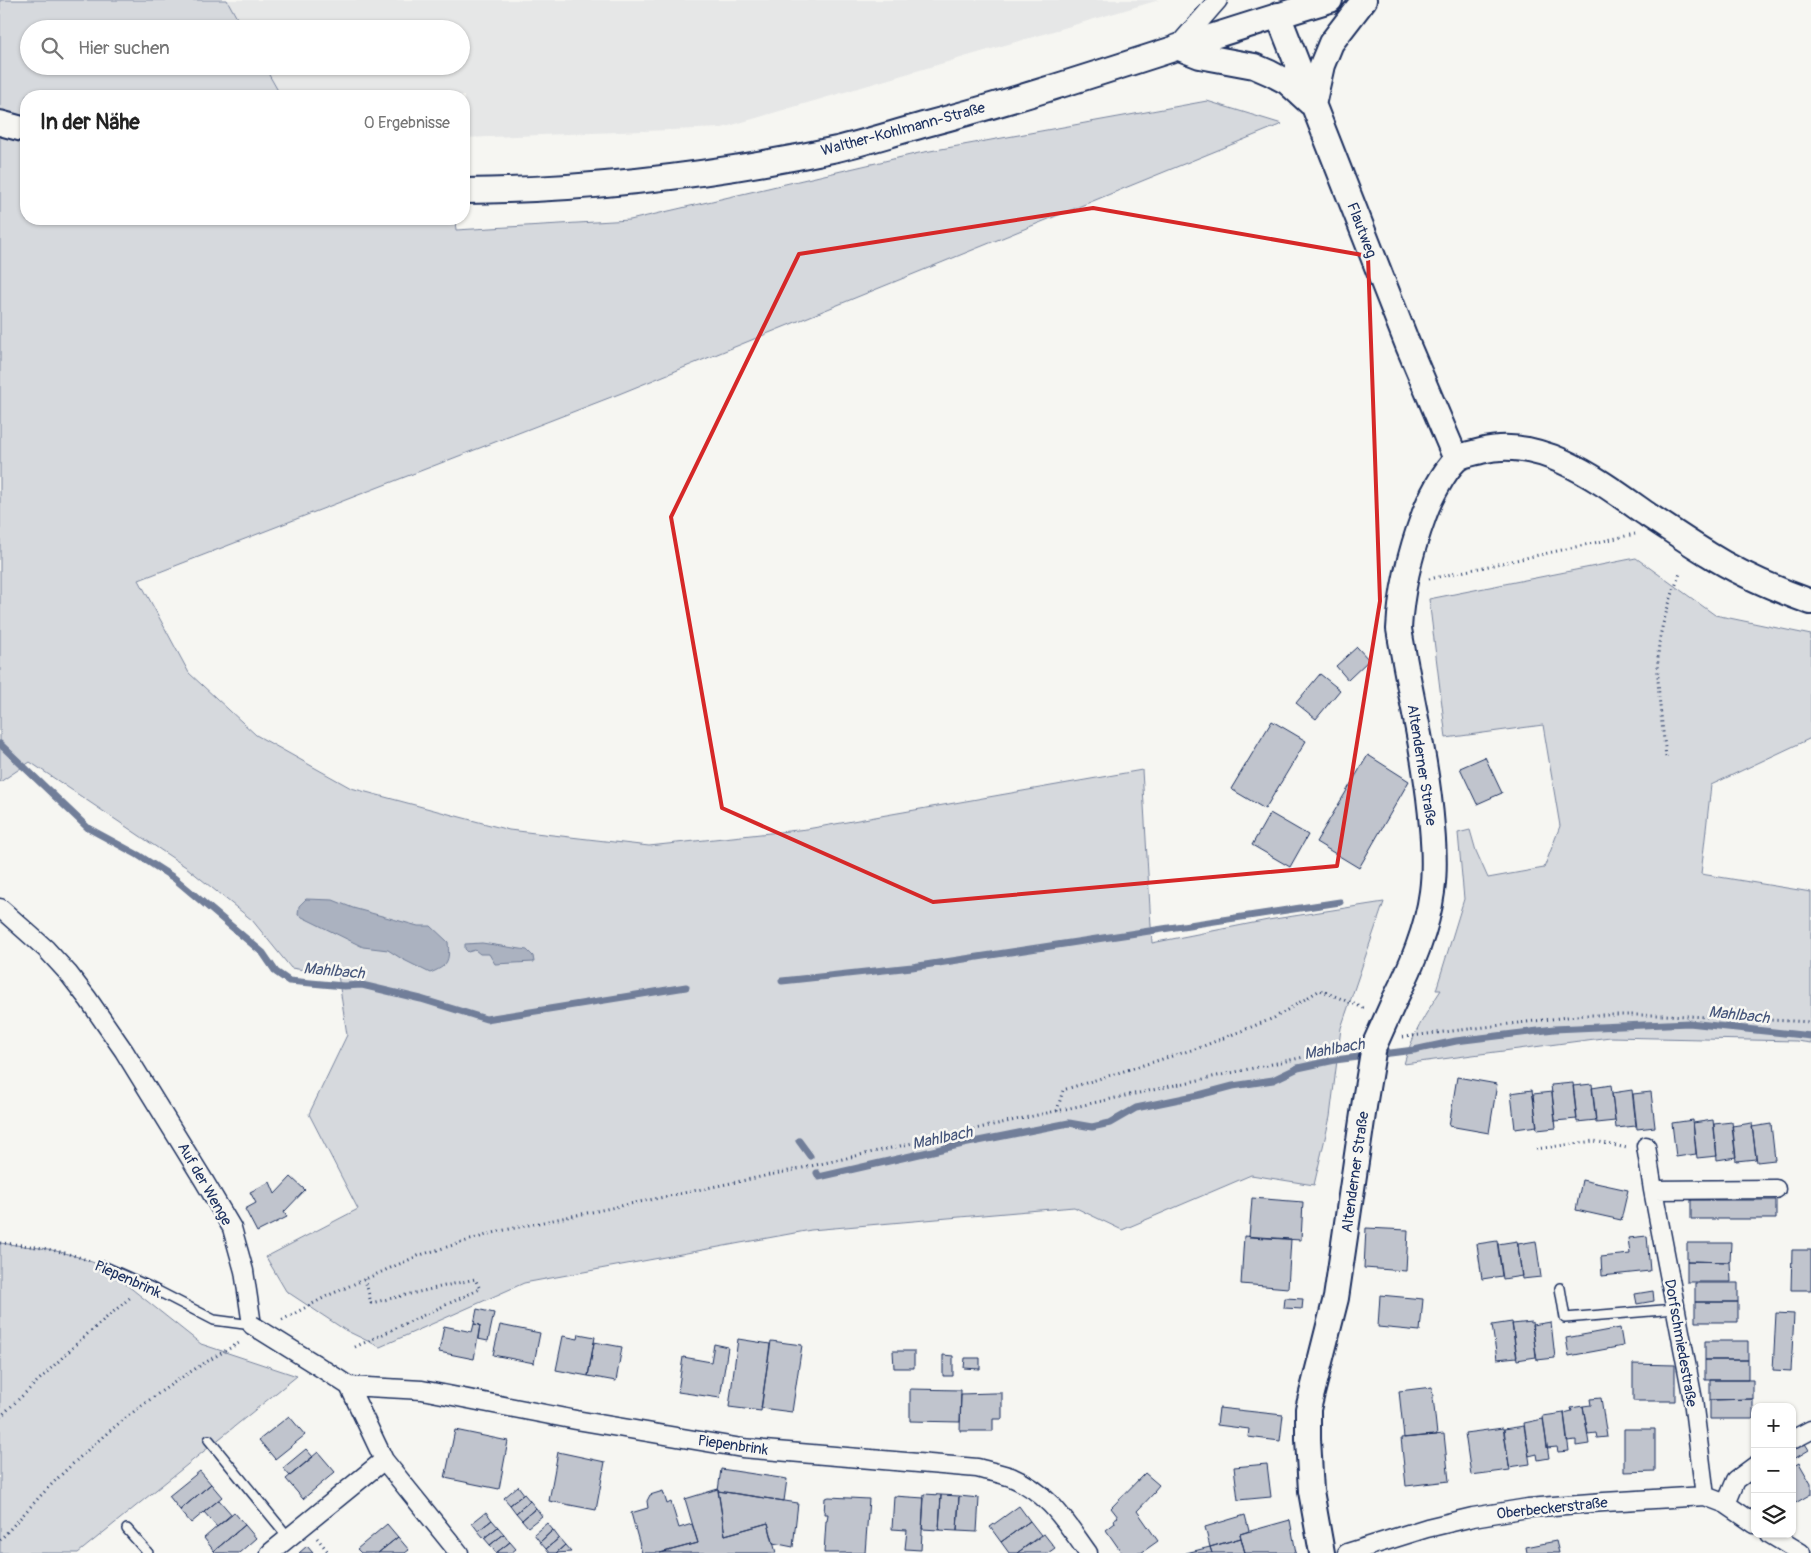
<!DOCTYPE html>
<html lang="de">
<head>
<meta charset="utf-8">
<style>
	:root { --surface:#fff; --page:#f6f6f6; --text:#222; --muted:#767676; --line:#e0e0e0 }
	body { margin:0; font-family:Pangolin,sans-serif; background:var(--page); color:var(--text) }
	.controls { position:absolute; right:15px; bottom:15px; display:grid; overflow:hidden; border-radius:10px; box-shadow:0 1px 4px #0004 }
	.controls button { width:45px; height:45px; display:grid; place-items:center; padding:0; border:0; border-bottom:1px solid var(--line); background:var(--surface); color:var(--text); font:25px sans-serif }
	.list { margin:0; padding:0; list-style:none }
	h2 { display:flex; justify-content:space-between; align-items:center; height:65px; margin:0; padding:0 20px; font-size:21px }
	h2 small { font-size:16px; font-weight:400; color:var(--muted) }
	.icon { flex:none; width:28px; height:28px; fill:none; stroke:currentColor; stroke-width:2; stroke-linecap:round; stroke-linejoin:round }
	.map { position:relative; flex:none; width:1811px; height:1553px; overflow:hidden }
	.search { position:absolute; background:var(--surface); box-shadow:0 1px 4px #0004; left:20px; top:20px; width:450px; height:55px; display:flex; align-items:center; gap:12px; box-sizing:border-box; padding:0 18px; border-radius:28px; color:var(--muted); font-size:19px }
	.panel { position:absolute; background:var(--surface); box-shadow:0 1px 4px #0004; left:20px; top:90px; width:450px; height:135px; border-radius:20px }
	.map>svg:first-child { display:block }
</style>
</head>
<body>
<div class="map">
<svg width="1811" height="1553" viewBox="0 0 1811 1553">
	<rect width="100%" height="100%" fill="#f6f6f2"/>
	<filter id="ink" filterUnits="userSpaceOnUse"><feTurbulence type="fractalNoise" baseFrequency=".02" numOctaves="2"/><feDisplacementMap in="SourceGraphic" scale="10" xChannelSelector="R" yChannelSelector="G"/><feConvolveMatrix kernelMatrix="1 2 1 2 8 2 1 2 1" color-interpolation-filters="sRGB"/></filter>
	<g filter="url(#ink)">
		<path fill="#e6e7e7" d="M 227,0 L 1159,0 L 722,128 L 464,138 L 464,96 L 281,96 L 264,66 L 461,66 L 461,29 L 243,29 Z"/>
		<path fill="#d6d9dd" stroke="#78849e" d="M 0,0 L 227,0 L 243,29 L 29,29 L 29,66 L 264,66 L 281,96 L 26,96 L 26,219 L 455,219 L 456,230 L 630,220 L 919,153 L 1207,101 L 1282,124 L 619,394 L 139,580 L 189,673 L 256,735 L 351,788 L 509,830 L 649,846 L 807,829 L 1142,770 L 1152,943 L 1268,920 L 1384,902 L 1341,1028 L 1330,1117 L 1314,1185 L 1251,1175 L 1122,1230 L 1074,1207 L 811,1230 L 524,1283 L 380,1347 L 345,1330 L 286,1291 L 266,1257 L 358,1209 L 309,1114 L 347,1035 L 338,975 L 291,968 L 252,920 L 186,867 L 30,762 L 0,782 Z
			M 1636,558 L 1715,615 L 1811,635 L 1811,738 L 1711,785 L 1701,874 L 1811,892 L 1811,1043 L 1796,1041 L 1610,1037 L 1404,1064 C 1411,1037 1426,1013 1441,990 L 1436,990 L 1464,899 L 1458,833 L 1470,830 L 1476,851 L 1488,878 L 1544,868 L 1560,826 L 1543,725 L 1446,738 L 1429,599 Z
			M 0,1243 L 48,1249 L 72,1255 L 103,1266 L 201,1344 L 297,1376 L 78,1553 L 0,1553 Z"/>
		<path fill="#abb2c0" stroke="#717e99" d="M 306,899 L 333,900 L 353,908 L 418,926 L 431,926 L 448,942 C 450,961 448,966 430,973 L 402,959 L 388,950 L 363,947 L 298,915 L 299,906 Z
			M 482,943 L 527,950 L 533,956 L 534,962 L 495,964 L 489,954 L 480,954 L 475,950 L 468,952 L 465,949 L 465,944 Z"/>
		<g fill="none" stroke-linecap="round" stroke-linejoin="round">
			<path stroke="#717e99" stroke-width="7" d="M 0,744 L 88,828 L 138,855 L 174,878 L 263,953 L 276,972 L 289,981 L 344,986 L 362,985 L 421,999 L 486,1019 L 686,987
				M 782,981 L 912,967 L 1340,902
				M 799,1141 L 810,1156
				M 817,1173 L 819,1177 L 963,1144 L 1069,1123 L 1092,1127 L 1110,1123 L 1136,1108 L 1199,1095 L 1233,1086 L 1273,1080 L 1298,1068 L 1335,1060 L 1414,1050 L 1456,1041 L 1554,1029 L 1689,1023 L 1811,1036"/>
		</g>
		<path fill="#c0c4cd" stroke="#1b2f5e" d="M 1357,647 L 1369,660 L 1348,680 L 1336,666 Z
			M 1320,674 L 1340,690 L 1316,719 L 1296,703 Z
			M 1272,721 L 1306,741 L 1265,809 L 1231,789 Z
			M 1368,755 L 1409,781 L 1359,868 L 1316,842 Z
			M 1485,757 L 1502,793 L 1477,804 L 1460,768 Z
			M 1270,813 L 1308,835 L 1290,867 L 1252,845 Z
			M 1457,1077 L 1497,1084 L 1489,1133 L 1449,1126 Z
			M 1573,1083 L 1577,1119 L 1555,1121 L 1551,1085 Z
			M 1592,1084 L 1596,1120 L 1577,1122 L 1573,1086 Z
			M 1611,1085 L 1615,1121 L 1596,1123 L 1592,1088 Z
			M 1532,1090 L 1537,1126 L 1515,1129 L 1511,1093 Z
			M 1632,1090 L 1636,1126 L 1616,1128 L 1612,1093 Z
			M 1552,1092 L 1556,1128 L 1537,1130 L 1533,1094 Z
			M 1651,1092 L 1655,1127 L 1637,1129 L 1633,1094 Z
			M 1693,1120 L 1696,1154 L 1676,1157 L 1672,1123 Z
			M 1713,1120 L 1717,1156 L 1697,1158 L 1693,1123 Z
			M 1732,1122 L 1736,1157 L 1717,1160 L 1714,1124 Z
			M 1752,1123 L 1756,1159 L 1736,1161 L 1732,1126 Z
			M 1771,1124 L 1775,1160 L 1757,1162 L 1752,1127 Z
			M 291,1177 L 305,1190 L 284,1212 L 287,1217 L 257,1232 L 245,1209 L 256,1203 L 250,1192 L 270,1182 L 275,1194 Z
			M 1582,1180 L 1628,1190 L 1621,1220 L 1576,1210 Z
			M 1252,1198 L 1303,1202 L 1301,1240 L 1249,1237 Z
			M 1691,1200 L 1776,1200 L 1776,1219 L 1691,1219 Z
			M 1366,1228 L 1408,1230 L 1406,1271 L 1364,1268 Z
			M 1244,1236 L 1291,1239 L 1288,1288 L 1241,1284 Z
			M 1647,1236 L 1650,1271 L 1602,1276 L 1601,1257 L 1630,1254 L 1628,1238 Z
			M 1497,1241 L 1502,1276 L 1482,1279 L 1477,1244 Z
			M 1517,1241 L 1522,1276 L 1503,1279 L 1498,1244 Z
			M 1536,1241 L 1541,1277 L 1522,1279 L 1518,1244 Z
			M 1687,1243 L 1731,1243 L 1730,1262 L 1687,1261 Z
			M 1792,1250 L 1811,1250 L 1811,1290 L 1791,1290 Z
			M 1687,1261 L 1730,1262 L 1731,1282 L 1687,1282 Z
			M 1695,1283 L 1738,1283 L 1738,1302 L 1695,1302 Z
			M 1653,1291 L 1654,1301 L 1637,1304 L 1635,1294 Z
			M 1380,1295 L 1423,1299 L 1420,1331 L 1378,1327 Z
			M 1285,1298 L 1303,1299 L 1302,1309 L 1284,1308 Z
			M 1695,1302 L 1738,1302 L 1738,1322 L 1695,1322 Z
			M 477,1309 L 494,1313 L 488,1341 L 478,1339 L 480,1325 L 474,1324 Z
			M 1776,1313 L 1794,1314 L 1791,1371 L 1773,1370 Z
			M 1512,1322 L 1517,1357 L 1497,1359 L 1492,1325 Z
			M 1532,1322 L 1536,1357 L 1517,1360 L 1512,1324 Z
			M 1551,1322 L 1555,1358 L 1537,1360 L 1532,1325 Z
			M 474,1324 L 480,1325 L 474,1359 L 439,1352 L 444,1326 L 472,1332 Z
			M 500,1325 L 540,1333 L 534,1363 L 493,1355 Z
			M 1620,1328 L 1623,1346 L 1569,1356 L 1566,1338 Z
			M 579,1334 L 595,1337 L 588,1376 L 556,1370 L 563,1336 L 578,1339 Z
			M 738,1339 L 770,1344 L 761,1411 L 729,1407 Z
			M 771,1341 L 802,1345 L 792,1412 L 761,1408 Z
			M 1705,1341 L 1748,1341 L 1748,1360 L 1705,1360 Z
			M 594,1342 L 622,1347 L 616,1381 L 588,1376 Z
			M 714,1344 L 728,1347 L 720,1398 L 678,1392 L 683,1357 L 711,1362 Z
			M 893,1351 L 914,1351 L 914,1368 L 894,1368 Z
			M 943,1355 L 953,1356 L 953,1376 L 943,1376 Z
			M 965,1358 L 980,1358 L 980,1369 L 964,1368 Z
			M 1705,1360 L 1748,1360 L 1748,1380 L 1705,1380 Z
			M 1633,1364 L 1675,1365 L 1675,1401 L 1633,1401 Z
			M 1710,1380 L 1753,1380 L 1753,1399 L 1710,1400 Z
			M 1432,1387 L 1437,1435 L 1404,1438 L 1399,1391 Z
			M 910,1389 L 961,1390 L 960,1422 L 910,1421 Z
			M 993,1393 L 1002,1393 L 1002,1419 L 993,1419 L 993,1431 L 960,1431 L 961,1394 Z
			M 1601,1398 L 1607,1437 L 1597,1438 L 1596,1433 L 1588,1434 L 1583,1406 L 1591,1405 L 1590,1399 Z
			M 1753,1399 L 1753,1419 L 1710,1419 L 1710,1400 Z
			M 1583,1406 L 1589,1444 L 1576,1446 L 1576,1440 L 1567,1441 L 1564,1413 L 1572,1411 L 1571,1408 Z
			M 1219,1408 L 1283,1415 L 1280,1441 L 1248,1437 L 1249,1429 L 1217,1425 Z
			M 1564,1413 L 1569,1451 L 1558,1452 L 1557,1447 L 1547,1448 L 1543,1416 Z
			M 289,1416 L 305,1435 L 275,1459 L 259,1440 Z
			M 1543,1419 L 1549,1458 L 1538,1460 L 1537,1454 L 1529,1456 L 1524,1423 Z
			M 1524,1426 L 1530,1464 L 1509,1467 L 1504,1429 Z
			M 1503,1428 L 1510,1470 L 1471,1475 L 1465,1433 Z
			M 1624,1429 L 1655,1429 L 1655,1471 L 1624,1472 Z
			M 455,1430 L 508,1441 L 499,1489 L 445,1478 Z
			M 1444,1434 L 1449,1481 L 1406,1486 L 1401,1438 Z
			M 1804,1442 L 1809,1450 L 1794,1459 L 1792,1455 L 1792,1449 Z
			M 306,1449 L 313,1457 L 290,1476 L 283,1468 Z
			M 318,1452 L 335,1472 L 303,1499 L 286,1479 Z
			M 558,1452 L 605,1462 L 596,1510 L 549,1501 Z
			M 1799,1463 L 1811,1484 L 1811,1494 L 1792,1505 L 1792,1467 Z
			M 1267,1464 L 1271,1497 L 1238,1500 L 1234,1467 Z
			M 721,1469 L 787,1479 L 784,1501 L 718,1491 Z
			M 200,1471 L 211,1484 L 180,1510 L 169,1496 Z
			M 1145,1473 L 1159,1485 L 1154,1491 L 1155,1492 L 1137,1511 L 1158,1541 L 1141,1553 L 1122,1553 L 1106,1530 L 1115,1523 L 1114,1519 L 1118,1517 L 1111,1508 Z
			M 211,1484 L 222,1497 L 191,1523 L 180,1510 Z
			M 518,1486 L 524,1494 L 510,1505 L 504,1498 Z
			M 718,1489 L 725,1535 L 768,1523 L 776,1553 L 660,1553 L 698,1543 L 685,1499 Z
			M 663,1491 L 667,1504 L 671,1502 L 679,1528 L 692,1524 L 698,1543 L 660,1553 L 642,1553 L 631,1513 L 648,1508 L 647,1501 L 650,1495 Z
			M 718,1491 L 798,1503 L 793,1547 L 773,1543 L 768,1523 L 725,1535 Z
			M 524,1494 L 530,1501 L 516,1513 L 510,1505 Z
			M 924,1494 L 941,1495 L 939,1530 L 922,1529 Z
			M 941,1495 L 959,1496 L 957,1531 L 939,1530 Z
			M 894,1496 L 924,1498 L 921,1550 L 905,1549 L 907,1530 L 892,1529 Z
			M 959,1496 L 979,1498 L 977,1532 L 957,1531 Z
			M 829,1497 L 869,1499 L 865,1553 L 824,1553 L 826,1521 L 827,1521 L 828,1514 L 824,1514 L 825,1498 Z
			M 219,1500 L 232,1515 L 217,1527 L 204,1512 Z
			M 530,1501 L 536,1508 L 522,1520 L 516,1513 Z
			M 1019,1506 L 1030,1521 L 1001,1542 L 990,1527 Z
			M 536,1508 L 542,1516 L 528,1527 L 522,1520 Z
			M 234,1512 L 245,1525 L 214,1551 L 204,1538 Z
			M 486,1512 L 492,1520 L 478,1531 L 472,1523 Z
			M 1245,1515 L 1249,1531 L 1240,1534 L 1241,1538 L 1210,1547 L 1205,1527 Z
			M 492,1520 L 498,1527 L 484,1538 L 478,1531 Z
			M 1290,1520 L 1296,1553 L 1245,1553 L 1240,1534 Z
			M 1030,1521 L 1041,1535 L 1017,1553 L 1009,1553 L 1001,1542 Z
			M 547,1523 L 553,1530 L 540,1542 L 534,1534 Z
			M 387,1524 L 398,1537 L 378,1553 L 361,1553 L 357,1549 Z
			M 245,1525 L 256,1538 L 239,1553 L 216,1553 L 214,1551 Z
			M 498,1527 L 504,1534 L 490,1545 L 484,1538 Z
			M 553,1530 L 559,1538 L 546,1549 L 540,1542 Z
			M 504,1534 L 510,1542 L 496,1553 L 490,1545 Z
			M 1044,1534 L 1055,1548 L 1048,1553 L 1017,1553 Z
			M 398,1537 L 409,1550 L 405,1553 L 378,1553 Z
			M 559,1538 L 565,1545 L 556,1553 L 549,1553 L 546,1549 Z
			M 1241,1538 L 1245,1553 L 1212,1553 L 1210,1547 Z
			M 1556,1541 L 1559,1553 L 1527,1553 L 1526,1547 Z
			M 510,1542 L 516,1549 L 511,1553 L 496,1553 Z
			M 565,1545 L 571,1552 L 556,1553 Z
			M 307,1546 L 313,1553 L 299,1553 Z
			M 1210,1547 L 1212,1553 L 1186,1553 Z"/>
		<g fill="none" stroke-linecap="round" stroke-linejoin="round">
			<defs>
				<path id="lane" d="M 103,1266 L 150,1287 L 214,1320 L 252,1325
					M 1560,1288 L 1565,1318 L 1675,1309
					M 209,1440 L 289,1538
					M 127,1529 L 148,1553"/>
				<path id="street" d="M 1177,47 L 1218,0
					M 0,908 L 46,949 L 68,973 L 88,999 L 124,1051 L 203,1179 L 232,1228 L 244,1271 L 252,1325
					M 1646,1146 L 1653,1190 L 1776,1189
					M 1653,1190 L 1693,1400 L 1705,1496
					M 315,1364 L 349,1386 L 384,1460 L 459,1553
					M 349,1386 L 422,1390 L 576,1420 L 742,1448 L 977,1468 C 988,1471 1000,1473 1011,1477 C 1049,1493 1065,1521 1088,1553
					M 1792,1440 L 1811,1430
					M 1726,1504 L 1736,1480 L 1755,1466
					M 1770,1534 L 1801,1553
					M 270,1553 L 384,1460
					M 1347,1553 L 1427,1528 L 1473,1517 L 1528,1508 L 1604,1502 L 1705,1496 L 1726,1504 L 1755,1524"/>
				<path id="secondary" d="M 1278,15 L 1409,348 L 1456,459
					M 1177,47 L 1200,56 L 1254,66 L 1270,73 L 1287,82 L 1310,103
					M 1313,105 L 1322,65 L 1331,43 L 1364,0
					M 0,123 L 26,130
					M 464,191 C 590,190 714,175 837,149 C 866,142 894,133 923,125 C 1060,89 1194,40 1330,0
					M 1395,999 C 1412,965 1427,930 1432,892 C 1435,870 1434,849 1432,827 C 1427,761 1410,695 1399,629 C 1401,589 1410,553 1424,515 C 1429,500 1444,471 1456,460 C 1461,455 1474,453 1481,451 C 1541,435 1601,482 1648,515 C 1668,528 1688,542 1708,554 C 1741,575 1775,589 1811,602
					M 1322,1553 L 1311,1491 L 1308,1439 L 1308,1409 L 1336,1298 L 1365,1100"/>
			</defs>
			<use href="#lane" stroke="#1b2f5e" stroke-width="12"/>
			<use href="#street" stroke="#1b2f5e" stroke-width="21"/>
			<use href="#secondary" stroke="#1b2f5e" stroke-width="28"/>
			<path stroke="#1b2f5e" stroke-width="3" stroke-dasharray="1 4" stroke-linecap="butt" d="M 1429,579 L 1635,534
				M 1666,757 C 1662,720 1655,681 1659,644 C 1662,620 1672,596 1680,573
				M 1403,1037 L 1584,1015 L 1665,1015 L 1811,1022
				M 1057,1111 L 1063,1090 L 1201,1047 L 1274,1018 L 1320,990 L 1366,1009
				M 1536,1149 L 1594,1141 L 1627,1148
				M 0,1243 C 30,1245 61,1250 90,1261
				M 282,1320 L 329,1295 L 420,1255 L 500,1231 L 789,1171 L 1024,1118 L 1350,1047
				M 355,1347 L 480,1289 L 475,1279 L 371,1303 L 365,1279
				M 0,1417 L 85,1336 L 132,1296
				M 317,1538 L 329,1553
				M 0,1540 C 25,1513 50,1484 77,1460 C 126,1414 182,1374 241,1342"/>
			<use href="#lane" stroke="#f6f6f2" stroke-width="9"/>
			<use href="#street" stroke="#f6f6f2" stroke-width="18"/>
			<use href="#secondary" stroke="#f6f6f2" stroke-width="24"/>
			<defs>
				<path id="street-bridge" d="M 252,1325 L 315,1364"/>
				<path id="secondary-bridge" d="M 1365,1100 L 1374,1046 L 1395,999"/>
			</defs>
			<use href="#street-bridge" stroke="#1b2f5e" stroke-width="21" stroke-linecap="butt"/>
			<use href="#secondary-bridge" stroke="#1b2f5e" stroke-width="28" stroke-linecap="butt"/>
			<use href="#street-bridge" stroke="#f6f6f2" stroke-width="18"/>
			<use href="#secondary-bridge" stroke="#f6f6f2" stroke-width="24"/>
		</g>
	</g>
	<path fill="none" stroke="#d62828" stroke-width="4" stroke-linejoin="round" d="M 1093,208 L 1368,256 L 1380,601 L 1337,866 L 933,902 L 722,808 L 671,517 L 799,254 Z"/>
	<g text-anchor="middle" stroke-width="5" stroke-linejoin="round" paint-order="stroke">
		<g font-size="15" fill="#1b2f5e" stroke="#f6f6f2">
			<text transform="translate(903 129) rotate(-15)" y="5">Walther-Kohlmann-Straße</text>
			<text transform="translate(1362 230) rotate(69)" y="5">Flautweg</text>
			<text transform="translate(1422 765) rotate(81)" y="5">Altenderner Straße</text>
			<text transform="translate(1355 1172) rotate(-82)" y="5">Altenderner Straße</text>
			<text transform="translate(205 1184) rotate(60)" y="5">Auf der Wenge</text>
			<text transform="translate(128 1279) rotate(24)" y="5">Piepenbrink</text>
			<text transform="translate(1681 1343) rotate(80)" y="5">Dorfschmiedestraße</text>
			<text transform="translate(733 1445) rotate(8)" y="5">Piepenbrink</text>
			<text transform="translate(1552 1508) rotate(-6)" y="5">Oberbeckerstraße</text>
		</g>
		<g font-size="16" font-style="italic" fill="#46567b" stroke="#f6f6f2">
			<text transform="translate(334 970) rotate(5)" y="6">Mahlbach</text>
			<text transform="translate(1739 1014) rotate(6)" y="6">Mahlbach</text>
			<text transform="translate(1334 1048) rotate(-10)" y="6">Mahlbach</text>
			<text transform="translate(942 1137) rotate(-12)" y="6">Mahlbach</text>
		</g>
	</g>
</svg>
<div class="controls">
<button>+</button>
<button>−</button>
<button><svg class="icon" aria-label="layers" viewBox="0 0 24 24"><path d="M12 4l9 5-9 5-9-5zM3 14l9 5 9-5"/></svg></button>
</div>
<div class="search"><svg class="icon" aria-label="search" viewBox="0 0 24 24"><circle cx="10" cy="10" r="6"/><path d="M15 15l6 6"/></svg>Hier suchen</div>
<section class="panel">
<h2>In der Nähe<small>0 Ergebnisse</small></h2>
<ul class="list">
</ul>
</section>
</div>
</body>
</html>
